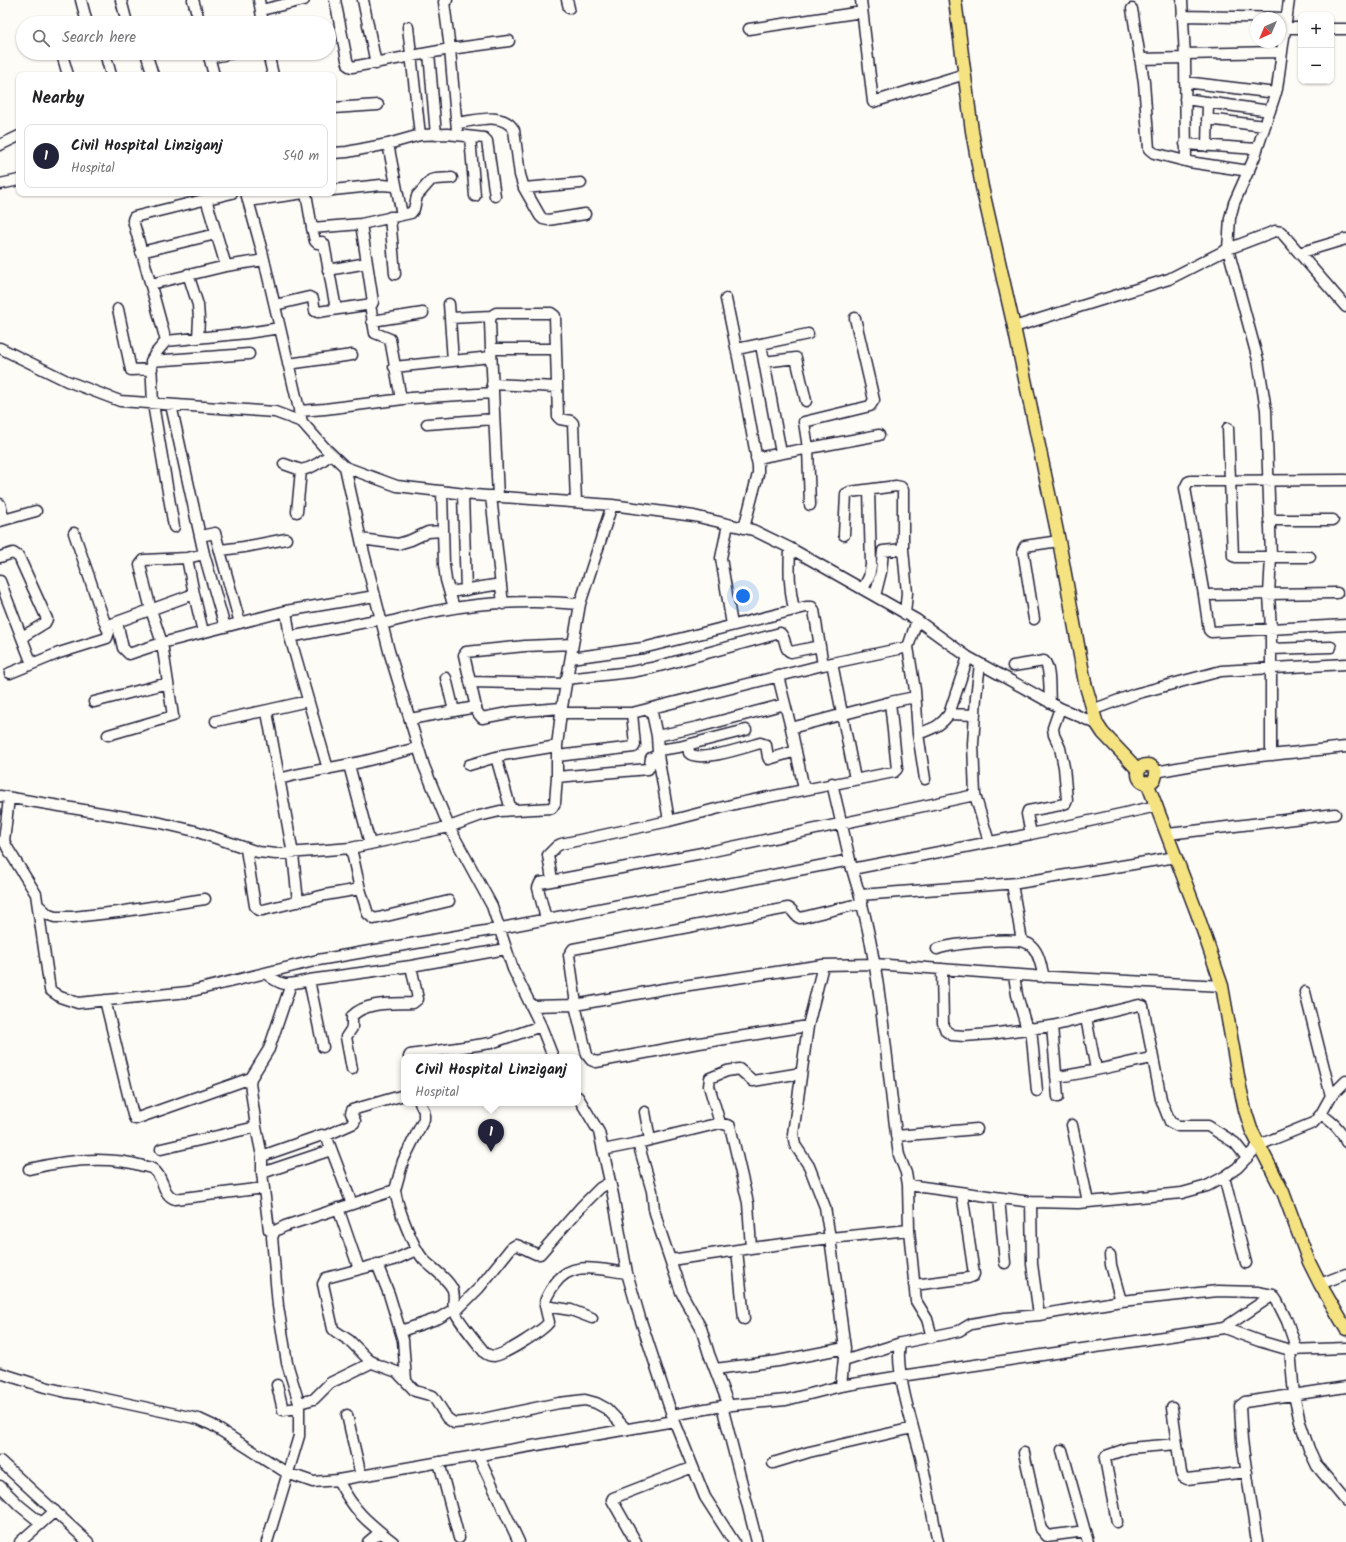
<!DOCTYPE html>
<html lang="en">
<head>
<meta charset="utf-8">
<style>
	:root { --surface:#fff; --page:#f2f2f2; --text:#202124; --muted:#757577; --line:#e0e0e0; --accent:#22223b }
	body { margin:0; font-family:Kalam,sans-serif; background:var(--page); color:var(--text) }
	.controls { position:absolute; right:12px; top:12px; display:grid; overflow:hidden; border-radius:8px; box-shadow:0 1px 3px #0004 }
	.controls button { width:36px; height:36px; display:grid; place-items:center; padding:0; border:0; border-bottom:1px solid var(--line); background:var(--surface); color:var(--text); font:20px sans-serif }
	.compass { position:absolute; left:1250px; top:12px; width:36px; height:36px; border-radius:50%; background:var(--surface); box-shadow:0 1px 3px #0004; rotate:224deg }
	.you { position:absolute; left:743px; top:596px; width:14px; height:14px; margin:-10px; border:3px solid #fff; border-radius:50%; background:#1a73e8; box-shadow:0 0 0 6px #1a73e833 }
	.badge { display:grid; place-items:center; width:26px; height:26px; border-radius:50%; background:var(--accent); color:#fff; font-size:13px; font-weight:700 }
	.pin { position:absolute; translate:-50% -33px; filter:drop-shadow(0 1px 2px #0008) }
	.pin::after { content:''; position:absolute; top:21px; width:14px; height:12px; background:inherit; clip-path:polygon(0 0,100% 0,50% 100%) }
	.popup { position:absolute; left:401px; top:1054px; width:180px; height:52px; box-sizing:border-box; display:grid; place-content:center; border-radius:8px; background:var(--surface); filter:drop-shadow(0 1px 3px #0005); font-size:13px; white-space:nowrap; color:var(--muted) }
	.popup b { font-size:15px; color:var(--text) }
	.popup::after { content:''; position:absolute; left:50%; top:100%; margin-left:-8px; border:8px solid transparent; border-top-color:var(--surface) }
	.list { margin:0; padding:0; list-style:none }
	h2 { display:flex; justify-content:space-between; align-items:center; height:52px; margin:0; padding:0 16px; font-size:17px }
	h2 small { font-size:13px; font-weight:400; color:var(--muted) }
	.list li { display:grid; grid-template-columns:26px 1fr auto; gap:12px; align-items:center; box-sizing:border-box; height:64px; margin:0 8px 8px; padding:0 8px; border:1px solid var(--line); border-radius:8px }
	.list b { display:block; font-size:15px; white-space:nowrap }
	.list p { margin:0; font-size:13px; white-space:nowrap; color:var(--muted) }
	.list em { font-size:13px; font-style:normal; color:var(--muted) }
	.icon { flex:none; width:22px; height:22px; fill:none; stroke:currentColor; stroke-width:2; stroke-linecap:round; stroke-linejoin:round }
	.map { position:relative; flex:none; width:1346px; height:1542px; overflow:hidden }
	.search { position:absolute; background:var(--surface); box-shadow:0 1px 3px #0004; left:16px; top:16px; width:320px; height:44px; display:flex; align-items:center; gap:10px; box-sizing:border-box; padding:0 14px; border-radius:22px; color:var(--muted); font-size:15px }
	.panel { position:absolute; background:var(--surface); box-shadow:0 1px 3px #0004; left:16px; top:72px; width:320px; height:124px; border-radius:8px }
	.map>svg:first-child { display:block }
</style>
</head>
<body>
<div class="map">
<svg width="1346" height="1542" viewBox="0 0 1346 1542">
	<rect width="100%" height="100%" fill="#fdfcf7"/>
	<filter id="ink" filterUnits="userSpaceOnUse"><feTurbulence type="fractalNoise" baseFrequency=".025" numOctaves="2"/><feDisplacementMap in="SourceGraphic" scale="8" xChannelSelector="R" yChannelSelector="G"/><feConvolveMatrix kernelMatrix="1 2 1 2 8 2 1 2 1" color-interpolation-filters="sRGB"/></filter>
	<g filter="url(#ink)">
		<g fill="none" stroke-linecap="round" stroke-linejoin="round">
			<defs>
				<path id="minor" d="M 81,0 L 87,23
					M 121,0 L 127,23
					M 193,0 L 200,23
					M 259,0 L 263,23
					M 335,0 L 347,60 L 349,66 L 352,67 L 450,49 L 509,41
					M 363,0 L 376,64
					M 447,0 L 444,2 L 450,49 L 457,130
					M 567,0 L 569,8
					M 861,0 L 873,102 L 965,74
					M 1182,0 L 1185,58 L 1186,161
					M 1132,9 L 1144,82 L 1149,149 L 1154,153 L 1189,162 L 1249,171
					M 261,10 L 304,0
					M 1182,16 L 1286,18
					M 408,27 L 420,135
					M 1285,28 L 1301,28
					M 749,29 L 862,12
					M 1331,29 L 1346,29
					M 64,53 L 63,58 L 68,75
					M 105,53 L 111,75
					M 146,53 L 153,75
					M 208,53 L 214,75
					M 268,53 L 273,75
					M 429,53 L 436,135
					M 1185,54 L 1281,52
					M 209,58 L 233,53
					M 1140,59 L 1185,58
					M 1185,82 L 1276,93
					M 1185,99 L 1270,111
					M 333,108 L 378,105
					M 1207,119 L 1265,126
					M 457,123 C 475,121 503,111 514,130 L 520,175 L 524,188 L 540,216 L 543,219 L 548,220 L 585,214
					M 470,137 L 475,196
					M 388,144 L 402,215
					M 1185,144 L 1257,149
					M 0,145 L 19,136
					M 1207,146 L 1208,102
					M 333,153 L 347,152 L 388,144 L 420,135 L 447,134 L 484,138 L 487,141 L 495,196
					M 0,184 L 19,180
					M 524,188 L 581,183
					M 333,190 L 381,185 L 395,186
					M 246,193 L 262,251 L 302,422
					M 306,193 L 312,228 L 361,224 L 411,213 L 414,209 L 417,196 L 431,180 L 436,179 L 452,178
					M 206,199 L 226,266
					M 248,201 L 304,193
					M 390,217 L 395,274
					M 312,228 L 315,241 L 317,243 L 322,242 L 324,244 L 336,309
					M 141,252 L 216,234
					M 1299,253 L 1346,239
					M 328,270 L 367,263
					M 188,274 L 198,305 L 199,319 L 198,338
					M 151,284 L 226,266 L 264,260
					M 726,299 L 739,362 L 758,466 L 758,474 L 744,528
					M 449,304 L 453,361
					M 275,305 L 309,297 L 313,299 L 315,311 L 318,312 L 372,304 L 373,302 L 361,224
					M 370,305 L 375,333 L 390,339 L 401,399
					M 118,309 L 131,370 L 152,369
					M 450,318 L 491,316
					M 372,321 L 423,313
					M 1014,327 L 1169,279 L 1228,249 L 1230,218 L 1234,203 L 1255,156 L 1277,89 L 1289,0
					M 166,341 L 247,333 L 280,328
					M 761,345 L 781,453
					M 0,348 L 67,381 L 120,401 L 275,412 L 302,422 L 325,448 L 345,467 L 397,486 L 474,495 L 612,505 L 694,516 L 753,530 L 790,548 L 917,620 L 968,657 L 1060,708 L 1097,724
					M 491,349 L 556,349
					M 737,349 L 808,334
					M 151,361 L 249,354
					M 764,362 L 796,358 L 806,401
					M 288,364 L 352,355
					M 394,367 L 491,357
					M 492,384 L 557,387
					M 171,405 L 204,554 L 225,627
					M 299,411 L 325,409 L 411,398 L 493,393
					M 427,424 L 494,419
					M 1228,428 L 1233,556 L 1236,557 L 1310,557
					M 756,458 L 879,435
					M 284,464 L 301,470
					M 345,467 L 363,549 L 389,651 L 424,766 L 449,827 L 492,906 L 513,969 L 541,1026 L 553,1057
					M 1346,480 L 1191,481 L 1188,482 L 1185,488 L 1204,595 L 1209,630 L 1211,632 L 1346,625
					M 442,491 L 444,565 L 446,580 L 454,608
					M 463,494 L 466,590
					M 491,496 L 503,604
					M 498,497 L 491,349 L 490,321 L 491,316 L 496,313 L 551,313 L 555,316 L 558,417 L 560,419 L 571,421 L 573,423 L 576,502
					M 0,504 L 4,520
					M 810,505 L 808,448 L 804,422 L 870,406 L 874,400 L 855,318
					M 297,512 L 301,470 C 313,468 322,461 331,454
					M 1269,520 L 1333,520
					M 0,521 L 36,511
					M 728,524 L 721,558 L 732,625
					M 174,527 L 153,404 L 151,361 L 155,354 L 166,341 L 133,220 L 134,217 L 232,193
					M 74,533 L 106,626
					M 844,535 L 846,494 L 850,492 L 896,486 L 901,487 L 903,490 L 903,549 L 907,593 L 905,614
					M 200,536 L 215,533 L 240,623
					M 361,539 L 398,544 L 411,540 L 428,532 L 443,531
					M 790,548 C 789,571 789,587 794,610
					M 221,550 L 244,547 L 286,539
					M 0,557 L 13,553 L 19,557 L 47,619 L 45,623 L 22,637
					M 0,581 L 32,664
					M 863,589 L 869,577 L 871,565 L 869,490
					M 450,592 L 501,584
					M 194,594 L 203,632
					M 1204,595 L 1337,593
					M 875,596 L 881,572 L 883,551 L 903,549
					M 286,611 L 290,637 L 328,769
					M 1034,619 L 1023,550 L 1025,546 L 1059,541
					M 917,620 L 908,647 L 915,690 L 918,734 L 925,779
					M 117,622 L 123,648 L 129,654 L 162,643 L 286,611 L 375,596
					M 382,624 C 402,619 422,613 442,610 C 487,602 535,600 580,604
					M 290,637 L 381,619
					M 1271,649 L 1331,647
					M 571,658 L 643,648 L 806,607 L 812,607 L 814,610 L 823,665
					M 832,663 L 855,779
					M 980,664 L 976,697 L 973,744 L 975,795 L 989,842
					M 1013,666 L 1044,661 C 1051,667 1049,693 1050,703
					M 10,673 L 59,653 L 107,638 L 109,632 L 106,626 L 194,594 L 187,558 L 204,554
					M 778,676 L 785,704
					M 446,678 L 454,711
					M 566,679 L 631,672 L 652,668 L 780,633 C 787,638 783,649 791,652 L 820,646
					M 470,682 L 565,684
					M 94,702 L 168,683
					M 561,708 L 513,712 L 482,718 L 477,712 L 464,655 L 466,652 L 525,646 L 573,644
					M 1092,710 L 1135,694 L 1221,671 L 1346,664
					M 561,713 L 632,713 L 823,665 L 908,647
					M 949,714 L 968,657
					M 410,719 L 476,707
					M 216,721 L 268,710
					M 791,728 L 804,789
					M 918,734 C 933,728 940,727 949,714 L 975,715
					M 108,735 L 173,716 L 162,643 L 151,610 L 140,565 L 144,560 L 187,558
					M 657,736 L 698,727 L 785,704 L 791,728 L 890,702 L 915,697
					M 688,745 L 689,753 C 699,763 746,747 760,743 L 766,745 L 768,757 L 769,759 L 796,751
					M 658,750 L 679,747 L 746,730
					M 658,755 L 669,821
					M 1271,755 L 1271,630 L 1269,594 L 1271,557 L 1266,410 L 1258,360 L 1228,249 L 1275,231 L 1281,232 L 1346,307
					M 557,756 L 634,747 L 635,745 L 632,713
					M 496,757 L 511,810
					M 349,765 L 370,844
					M 469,765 L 503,755 L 557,746
					M 1156,772 C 1218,759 1283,754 1346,747
					M 557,777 L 648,769 L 650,765 L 651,758 L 658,755 L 658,753 L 657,736 L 651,708
					M 279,779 L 295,775 L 361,762 L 413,749 L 418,746
					M 832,783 L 850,860
					M 0,796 L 161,823 L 195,831 L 258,852 L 276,854 L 351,848 L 449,827 L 479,816 L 500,811 L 552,808 L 555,803 L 557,777 L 557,746 L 561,713 L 580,604 L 612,505
					M 9,798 L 4,841 L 8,849 L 36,894 L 50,990 L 60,997 L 78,1003 L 188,992 L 318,960 L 491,930 L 850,860 L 852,869 L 1031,834 L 1157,806
					M 1031,834 L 1027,814 L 1028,811 L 1060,805 L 1066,803 L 1067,800 L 1064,767 L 1060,748 L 1054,735 L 1053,728 L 1060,708
					M 1168,834 L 1335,814
					M 351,848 L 360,889 L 368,914 L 374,919 L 449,901
					M 246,849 L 255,906 L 259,910 L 263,910 L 325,895 L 360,889
					M 852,869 C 882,962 885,1060 899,1155 L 906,1173 L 908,1185 L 1031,1202 L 1078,1203 L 1182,1193 L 1207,1186 L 1224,1177 L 1237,1168 L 1259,1145 L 1313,1123 L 1321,1114 L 1331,1096 L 1346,1081
					M 552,880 L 548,855 L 557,846 L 561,844 L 669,821 L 739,803 L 894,772 L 897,769 L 890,702
					M 1012,884 L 1022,941
					M 860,895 L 1018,883 L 1176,857
					M 298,902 L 293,854 L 267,712 L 268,710 L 308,701
					M 38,905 L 49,915 L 55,917 L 73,917 L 118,912 L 205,899
					M 546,919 L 538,888 L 540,883 L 713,851 L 975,795
					M 937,949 C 952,944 1016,936 1029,944 C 1039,950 1041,967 1044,977
					M 823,965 L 808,1026 L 793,1134 L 795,1145 L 809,1166 L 825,1207 L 830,1238 L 909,1230 L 908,1185
					M 942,969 L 943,1023 L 946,1031 L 952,1035 L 964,1036 L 990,1034 L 1052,1026 L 1139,1005 L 1143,1006 L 1161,1099 L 1170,1122 L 1178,1126 L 1208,1126 L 1235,1143 L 1247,1158
					M 265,973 C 284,988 286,985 309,980
					M 1014,975 L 1017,995 L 1027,1029
					M 1305,992 L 1331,1096
					M 105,1000 L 133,1115 L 135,1119 L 251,1078
					M 576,1004 L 569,955 L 573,949 L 788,908 C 794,910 794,916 800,918 L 862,903
					M 575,1005 L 587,1055 L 591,1060 L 596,1062 L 693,1044 L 808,1026
					M 531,1006 L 575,1005 L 663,989 L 823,965 L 875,964 L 1034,976 L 1222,986
					M 1086,1018 L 1096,1069
					M 1052,1026 L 1058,1097
					M 1031,1028 L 1037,1091
					M 323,1047 L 309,980 L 411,966 L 506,949
					M 409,1057 L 410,1055 L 491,1043 L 541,1026
					M 352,1069 L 346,1037 L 352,1028 L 352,1016 C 367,1001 394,1004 413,1003 L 418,999 L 411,966
					M 1056,1077 C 1089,1073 1120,1064 1152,1058
					M 578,1097 L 599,1132 L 613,1195 L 627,1273 L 640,1318 L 672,1415 L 705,1497 L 734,1542
					M 645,1112 L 650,1140
					M 1321,1114 C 1332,1122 1341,1129 1346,1142
					M 720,1123 L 709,1086 L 710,1078 L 727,1071 L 739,1069 L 753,1081 L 801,1073
					M 1072,1125 L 1088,1202
					M 325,1136 L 354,1123 L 355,1121 L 351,1113 L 352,1110 L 404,1095
					M 896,1136 L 977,1129
					M 638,1143 L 652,1191 L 654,1209 L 659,1227 L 681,1292 L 701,1328 L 709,1354 L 729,1406
					M 161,1149 L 256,1127
					M 603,1150 L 638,1143 L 720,1123 L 730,1126 L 748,1203 L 751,1248
					M 262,1156 L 322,1135 L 327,1138 L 352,1204
					M 29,1169 C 66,1160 106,1155 143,1166 C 147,1167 151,1167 154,1170 C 164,1177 162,1195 175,1199 L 264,1188
					M 262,1173 L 331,1150
					M 1224,1177 L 1246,1263
					M 395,1190 L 403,1161 L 424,1119 L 424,1111 L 420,1103
					M 999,1198 L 1005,1263
					M 1031,1202 L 1032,1264 L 1039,1315
					M 338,1208 L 359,1269
					M 269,1230 L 262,1173 L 262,1156 L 256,1127 L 250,1083 L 251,1078 L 269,1049 L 291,984
					M 909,1230 L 916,1301 L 927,1319 L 932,1337
					M 416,1250 L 394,1260 L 326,1278 L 323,1284 L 333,1329 L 335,1331 L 350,1341 L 368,1359 L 375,1364 L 397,1372 L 415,1391 L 433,1396 L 447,1418 L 454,1423 L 473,1421 L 559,1403 L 585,1400 L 596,1403 L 607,1409 L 626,1429
					M 737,1250 L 744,1319
					M 1110,1255 L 1111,1265 L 1121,1301
					M 671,1260 L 751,1248 L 830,1238 L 845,1348 L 841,1386
					M 377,1264 L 389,1294 L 403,1340 L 406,1380
					M 1320,1284 L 1346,1274
					M 914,1285 L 968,1278 L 973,1276 L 974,1274 L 962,1193
					M 545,1306 L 571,1310 L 592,1318
					M 455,1312 L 479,1288 L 511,1248 L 516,1245 L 519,1246 L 536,1254 L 540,1254 L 581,1207 L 600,1188 L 610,1182
					M 1224,1328 L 1273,1295
					M 401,1331 L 439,1318 L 454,1309
					M 900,1346 C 894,1367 915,1434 921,1457 C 927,1485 932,1514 938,1542
					M 1290,1350 L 1294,1395 L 1300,1422 L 1309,1449 L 1317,1466 L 1346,1501
					M 844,1361 L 901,1343 L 959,1331 L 971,1324 L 1005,1318 L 1039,1315 L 1121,1301 L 1218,1291 L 1257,1292 L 1273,1295 L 1277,1301 L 1287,1321 L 1297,1350
					M 715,1369 L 778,1361 L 845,1348
					M 0,1373 L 45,1387 L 66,1392 L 87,1395 L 199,1419 L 212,1425 L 287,1473 L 313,1482 L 338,1480 L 674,1421
					M 277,1385 L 283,1410 L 298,1408
					M 299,1403 L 314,1399 L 330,1383 L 373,1362
					M 722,1406 L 757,1542
					M 1172,1408 L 1181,1473 L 1183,1477 L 1187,1479 L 1247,1472
					M 347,1415 L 361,1476
					M 672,1415 L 722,1406 L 786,1400 L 841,1386 L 901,1376 L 1224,1328 L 1259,1341 L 1290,1350 L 1346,1348
					M 1062,1450 L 1088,1542
					M 1024,1453 L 1041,1529 L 1047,1536 L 1085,1531
					M 478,1455 L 519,1542
					M 0,1461 L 88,1542
					M 439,1462 L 459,1538
					M 773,1463 L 809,1452 L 913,1428
					M 338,1480 C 354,1511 366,1521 393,1542
					M 0,1486 L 20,1506 L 41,1523
					M 1117,1522 L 1105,1459 L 1106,1456 L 1129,1448 L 1177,1444
					M 20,1542 L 55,1511
					M 267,1542 L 299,1436 L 299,1403 L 287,1363 L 278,1306 L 272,1237 L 275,1231 L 285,1226 L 395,1190 C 397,1206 413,1248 424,1260 C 433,1269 445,1276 452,1288 C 456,1295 452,1301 454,1309 C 455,1317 479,1345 485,1353 C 488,1355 491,1356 494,1356 C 504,1355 544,1330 549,1322 C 544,1302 542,1303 554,1285 C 571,1259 601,1270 627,1273
					M 368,1542 L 380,1532
					M 636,1542 L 612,1500 L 613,1498 L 693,1467
					M 1257,1542 L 1242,1441 L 1240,1406 L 1245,1402 L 1346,1387"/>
				<path id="major" d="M 955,0 L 972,131 L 982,187 L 1014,327 L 1059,541 L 1085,683 L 1097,724 L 1103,733 L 1139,771
					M1138 774a9 9 0 1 1 18 0a9 9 0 1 1-18 0Z
					M 1147,782 L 1197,913 L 1222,986 L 1240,1087 L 1245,1110 L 1251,1129 L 1283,1192 L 1309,1262 L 1320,1284 L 1346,1329"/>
			</defs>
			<use href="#minor" stroke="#22223b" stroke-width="13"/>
			<use href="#major" stroke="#22223b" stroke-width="15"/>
			<use href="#minor" stroke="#fdfcf7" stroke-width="10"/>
			<use href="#major" stroke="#f5e382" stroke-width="12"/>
		</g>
	</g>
</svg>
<div class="controls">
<button>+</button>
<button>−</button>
</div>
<svg class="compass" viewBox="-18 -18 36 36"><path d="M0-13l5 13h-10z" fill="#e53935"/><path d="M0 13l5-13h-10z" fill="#757577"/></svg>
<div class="you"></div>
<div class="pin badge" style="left:491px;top:1152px">1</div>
<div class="popup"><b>Civil Hospital Linziganj</b>Hospital</div>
<div class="search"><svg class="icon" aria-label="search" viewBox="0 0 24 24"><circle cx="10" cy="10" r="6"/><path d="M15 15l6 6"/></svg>Search here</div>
<section class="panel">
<h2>Nearby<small></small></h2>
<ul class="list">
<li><span class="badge">1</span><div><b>Civil Hospital Linziganj</b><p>Hospital</p></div><em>540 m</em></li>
</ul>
</section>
</div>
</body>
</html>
